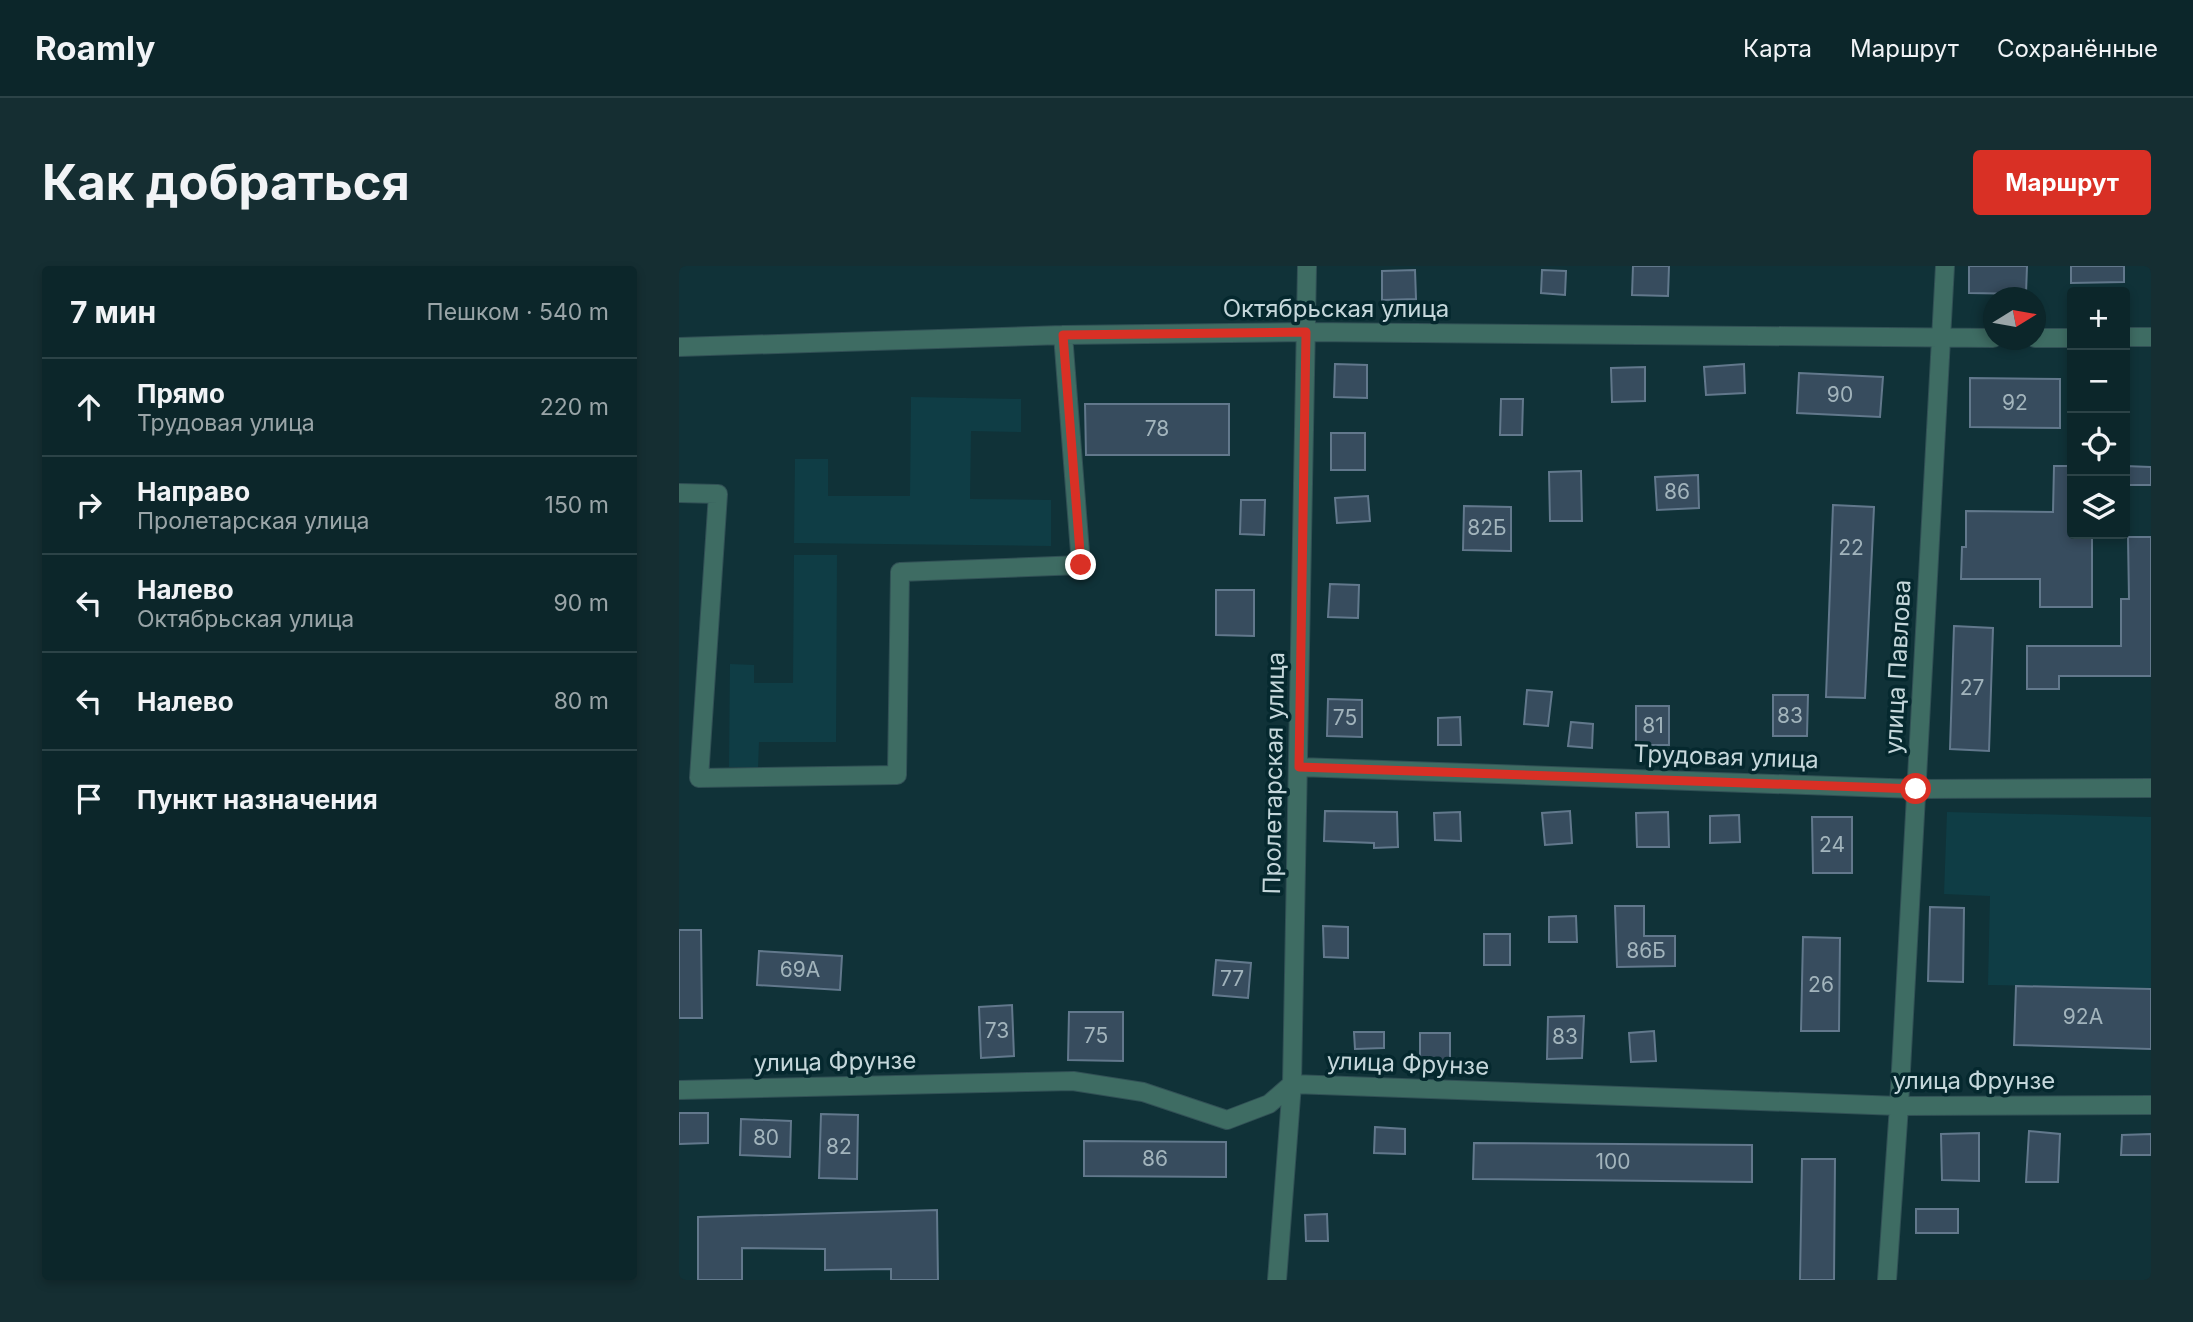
<!DOCTYPE html>
<html lang="ru">
<head>
<meta charset="utf-8">
<style>
	:root { --surface:#0c262a; --page:#152e32; --text:#f1f3f6; --muted:#9aa5a8; --line:#2c4347; --accent:#d93025 }
	body { margin:0; font-family:Inter,sans-serif; background:var(--page); color:var(--text) }
	.controls { position:absolute; right:21px; top:21px; display:grid; overflow:hidden; border-radius:7px; box-shadow:0 4px 10px #0003 }
	.controls button { width:63px; height:63px; display:grid; place-items:center; padding:0; border:0; border-bottom:2px solid var(--line); background:var(--surface); color:var(--text); font:35px sans-serif }
	.compass { position:absolute; left:1304px; top:21px; width:63px; height:63px; border-radius:50%; background:var(--surface); box-shadow:0 4px 10px #0003; rotate:79deg }
	.stop { position:absolute; width:21px; height:21px; margin:-16px; border:5px solid #d93025; border-radius:50%; background:#fff }
	.stop.end { background:#d93025; border-color:#fff; box-shadow:0 2px 7px #0008 }
	.list { margin:0; padding:0; list-style:none }
	h2 { display:flex; justify-content:space-between; align-items:center; height:91px; margin:0; padding:0 28px; font-size:30px }
	h2 small { font-size:23px; font-weight:400; color:var(--muted) }
	.list li { display:grid; grid-template-columns:46px 1fr auto; gap:21px; align-items:center; box-sizing:border-box; height:98px; padding:0 28px; border-top:2px solid var(--line) }
	.list b { display:block; font-size:26px; white-space:nowrap }
	.list p { margin:0; font-size:23px; white-space:nowrap; color:var(--muted) }
	.list em { font-size:23px; font-style:normal; color:var(--muted) }
	.icon { flex:none; width:38px; height:38px; fill:none; stroke:currentColor; stroke-width:2; stroke-linecap:round; stroke-linejoin:round }
	.map { position:relative; flex:none; width:1472px; height:1014px; overflow:hidden; border-radius:7px }
	header { display:flex; align-items:center; gap:42px; box-sizing:border-box; height:98px; padding:0 35px; background:var(--surface); border-bottom:2px solid var(--line) }
	header strong { font-size:33px }
	nav { display:flex; gap:38px; margin-inline-start:auto; font-size:24px }
	.intro { display:flex; align-items:center; justify-content:space-between; box-sizing:border-box; height:168px; padding:0 42px }
	h1 { margin:0; font-size:49px }
	.button { padding:18px 32px; border-radius:7px; background:var(--accent); color:#fff; font-size:24px; font-weight:700 }
	main { display:flex; gap:42px; padding:0 42px }
	aside { flex:1; background:var(--surface); border-radius:7px; box-shadow:0 4px 10px #0003 }
	.map>svg:first-child { display:block }
</style>
</head>
<body>
<header>
<strong>Roamly</strong>
<nav><a>Карта</a><a>Маршрут</a><a>Сохранённые</a></nav>
</header>
<div class="intro"><h1>Как добраться</h1><a class="button">Маршрут</a></div>
<main>
<aside>
<h2>7 мин<small>Пешком · 540 m</small></h2>
<ul class="list">
<li><svg class="icon" aria-label="ahead" viewBox="0 0 24 24"><path d="M12 20V5M6 11l6-6 6 6"/></svg><div><b>Прямо</b><p>Трудовая улица</p></div><em>220 m</em></li>
<li><svg class="icon" aria-label="right" viewBox="0 0 24 24"><path d="M7 20v-9h11M14 6l5 5-5 5"/></svg><div><b>Направо</b><p>Пролетарская улица</p></div><em>150 m</em></li>
<li><svg class="icon" aria-label="left" viewBox="0 0 24 24"><path d="M17 20v-9H6M10 6l-5 5 5 5"/></svg><div><b>Налево</b><p>Октябрьская улица</p></div><em>90 m</em></li>
<li><svg class="icon" aria-label="left" viewBox="0 0 24 24"><path d="M17 20v-9H6M10 6l-5 5 5 5"/></svg><div><b>Налево</b></div><em>80 m</em></li>
<li><svg class="icon" aria-label="arrive" viewBox="0 0 24 24"><path d="M6 21V4h12l-3 4 3 4H6"/></svg><div><b>Пункт назначения</b></div></li>
</ul>
</aside>
<div class="map">
<svg width="1472" height="1014" viewBox="0 0 1472 1014">
	<rect width="100%" height="100%" fill="#103238"/>
	<path fill="#0f3d45" d="M 232,131 L 342,133 L 342,166 L 292,165 L 291,233 L 372,234 L 372,280 L 115,277 L 116,193 L 149,193 L 149,230 L 231,230 Z
		M 115,289 L 158,289 L 157,476 L 80,476 L 79,502 L 50,501 L 51,398 L 75,399 L 75,417 L 114,417 Z
		M 1268,546 L 1472,551 L 1472,722 L 1309,719 L 1311,630 L 1265,628 Z"/>
	<path fill="#374c5e" stroke="#62788c" stroke-width="2" d="M 954,0 L 990,0 L 989,30 L 953,29 Z
		M 1290,0 L 1348,0 L 1347,28 L 1290,27 Z
		M 1392,0 L 1445,0 L 1445,16 L 1392,17 Z
		M 736,4 L 737,33 L 703,34 L 703,5 Z
		M 863,4 L 887,5 L 886,29 L 862,27 Z
		M 656,98 L 688,99 L 688,132 L 655,131 Z
		M 1065,98 L 1066,127 L 1027,129 L 1025,101 Z
		M 966,101 L 966,135 L 933,136 L 932,102 Z
		M 1120,107 L 1204,111 L 1201,151 L 1118,147 Z
		M 1291,112 L 1381,113 L 1381,162 L 1291,161 Z
		M 822,133 L 844,133 L 843,169 L 821,169 Z
		M 406,138 L 550,138 L 550,189 L 407,189 Z
		M 652,167 L 686,167 L 686,204 L 652,204 Z
		M 1375,200 L 1393,200 L 1393,268 L 1413,268 L 1413,341 L 1361,341 L 1361,313 L 1282,313 L 1283,281 L 1287,281 L 1287,245 L 1374,246 Z
		M 1446,200 L 1472,201 L 1472,219 L 1446,219 Z
		M 902,205 L 903,255 L 871,255 L 870,206 Z
		M 1019,209 L 1020,242 L 978,244 L 976,211 Z
		M 689,230 L 691,255 L 658,257 L 656,232 Z
		M 562,234 L 586,234 L 585,269 L 561,268 Z
		M 1154,239 L 1195,241 L 1186,432 L 1147,431 Z
		M 785,240 L 832,241 L 832,285 L 784,284 Z
		M 1449,271 L 1472,271 L 1472,410 L 1380,410 L 1380,423 L 1348,423 L 1348,380 L 1442,380 L 1442,333 L 1450,333 Z
		M 651,318 L 680,319 L 679,352 L 649,351 Z
		M 537,324 L 575,324 L 575,370 L 537,369 Z
		M 1275,360 L 1314,362 L 1310,485 L 1271,483 Z
		M 848,424 L 873,426 L 869,460 L 845,458 Z
		M 1094,429 L 1129,429 L 1128,470 L 1094,470 Z
		M 649,433 L 683,434 L 683,471 L 648,470 Z
		M 957,440 L 990,440 L 990,479 L 957,479 Z
		M 781,451 L 782,479 L 759,479 L 759,452 Z
		M 892,456 L 914,458 L 913,482 L 889,480 Z
		M 646,545 L 718,546 L 719,581 L 695,582 L 695,577 L 645,575 Z
		M 891,545 L 893,577 L 866,579 L 863,547 Z
		M 781,546 L 782,575 L 756,574 L 755,547 Z
		M 989,546 L 990,581 L 958,581 L 957,547 Z
		M 1060,549 L 1061,576 L 1031,577 L 1031,550 Z
		M 1133,551 L 1173,551 L 1173,607 L 1134,607 Z
		M 936,640 L 965,640 L 965,670 L 996,670 L 996,700 L 938,701 Z
		M 1251,641 L 1285,642 L 1284,716 L 1249,715 Z
		M 897,650 L 898,676 L 870,676 L 870,651 Z
		M 644,660 L 669,661 L 669,692 L 645,691 Z
		M 0,664 L 22,664 L 23,752 L 0,752 Z
		M 805,668 L 831,668 L 831,699 L 805,699 Z
		M 1124,671 L 1161,672 L 1160,765 L 1122,765 Z
		M 80,685 L 163,690 L 161,724 L 78,719 Z
		M 537,694 L 572,697 L 569,732 L 534,729 Z
		M 1337,720 L 1472,723 L 1472,783 L 1335,779 Z
		M 333,739 L 335,790 L 302,792 L 300,741 Z
		M 390,746 L 444,746 L 444,795 L 389,794 Z
		M 905,750 L 903,792 L 868,793 L 869,751 Z
		M 975,765 L 977,795 L 952,796 L 950,767 Z
		M 675,766 L 705,766 L 705,782 L 676,783 Z
		M 741,767 L 771,767 L 771,797 L 741,797 Z
		M 0,847 L 29,847 L 29,877 L 0,878 Z
		M 142,848 L 179,849 L 178,913 L 140,912 Z
		M 62,853 L 112,855 L 111,891 L 61,889 Z
		M 696,861 L 726,863 L 726,888 L 695,887 Z
		M 1350,865 L 1381,868 L 1379,916 L 1347,916 Z
		M 1300,867 L 1300,915 L 1263,914 L 1262,868 Z
		M 1472,868 L 1472,889 L 1442,889 L 1443,869 Z
		M 405,875 L 547,876 L 547,911 L 405,910 Z
		M 795,877 L 1073,879 L 1073,916 L 794,913 Z
		M 1123,893 L 1156,893 L 1155,1014 L 1121,1014 Z
		M 1237,943 L 1279,943 L 1279,967 L 1237,967 Z
		M 258,944 L 259,1014 L 212,1014 L 212,1003 L 146,1004 L 146,983 L 63,982 L 63,1014 L 19,1014 L 19,951 Z
		M 648,948 L 649,975 L 627,975 L 626,949 Z"/>
	<g fill="none" stroke-linecap="round" stroke-linejoin="round">
		<defs>
			<path id="minor" d="M 1446,71 L 1472,71
				M 1356,72 L 1393,72
				M 0,81 L 384,69 L 627,66 L 1314,72
				M 0,227 L 39,228 L 20,512 L 218,509 L 221,306 L 402,299 L 384,69
				M 620,501 L 1237,523 L 1472,522
				M 0,824 L 394,815 L 464,826 L 548,854 L 590,838 L 613,818 L 1220,840 L 1472,839
				M 598,1014 L 613,818 L 628,0
				M 1208,1014 L 1220,840 L 1266,0"/>
		</defs>
		<use href="#minor" stroke="#315055" stroke-width="20"/>
		<use href="#minor" stroke="#3e6c63" stroke-width="18"/>
	</g>
	<g fill="none" stroke-linecap="round" stroke-linejoin="round">
		<path stroke="#d93025" stroke-width="9" d="M 402,299 L 384,69 L 627,66 L 620,501 L 1237,523"/>
	</g>
	<g text-anchor="middle" stroke-width="7" stroke-linejoin="round" paint-order="stroke">
		<g font-size="21" fill="#a2b4bc">
			<text x="1161" y="136">90</text>
			<text x="1336" y="144">92</text>
			<text x="478" y="170">78</text>
			<text x="998" y="233">86</text>
			<text x="808" y="269">82Б</text>
			<text x="1172" y="289">22</text>
			<text x="1293" y="429">27</text>
			<text x="1111" y="457">83</text>
			<text x="666" y="459">75</text>
			<text x="974" y="467">81</text>
			<text x="1153" y="586">24</text>
			<text x="967" y="692">86Б</text>
			<text x="121" y="711">69А</text>
			<text x="553" y="720">77</text>
			<text x="1142" y="726">26</text>
			<text x="1404" y="758">92А</text>
			<text x="318" y="772">73</text>
			<text x="417" y="777">75</text>
			<text x="886" y="778">83</text>
			<text x="87" y="879">80</text>
			<text x="160" y="888">82</text>
			<text x="476" y="900">86</text>
			<text x="934" y="903">100</text>
		</g>
		<g font-size="24" fill="#c5d7db" stroke="#05282e">
			<text x="657" y="51">Октябрьская улица</text>
			<text transform="translate(1219 401) rotate(-87)" y="8">улица Павлова</text>
			<text transform="translate(1047 491) rotate(2)" y="8">Трудовая улица</text>
			<text transform="translate(595 507) rotate(-89)" y="8">Пролетарская улица</text>
			<text transform="translate(156 796) rotate(-1)" y="8">улица Фрунзе</text>
			<text transform="translate(729 798) rotate(2)" y="8">улица Фрунзе</text>
			<text x="1295" y="823">улица Фрунзе</text>
		</g>
	</g>
</svg>
<div class="controls">
<button>+</button>
<button>−</button>
<button><svg class="icon" aria-label="locate" viewBox="0 0 24 24"><circle cx="12" cy="12" r="6"/><path d="M12 2v4M12 18v4M2 12h4M18 12h4"/></svg></button>
<button><svg class="icon" aria-label="layers" viewBox="0 0 24 24"><path d="M12 4l9 5-9 5-9-5zM3 14l9 5 9-5"/></svg></button>
</div>
<svg class="compass" viewBox="-18 -18 36 36"><path d="M0-13l5 13h-10z" fill="#e53935"/><path d="M0 13l5-13h-10z" fill="#9aa5a8"/></svg>
<div class="stop" style="left:1237px;top:523px"></div>
<div class="stop end" style="left:402px;top:299px"></div>
</div>
</main>
</body>
</html>
